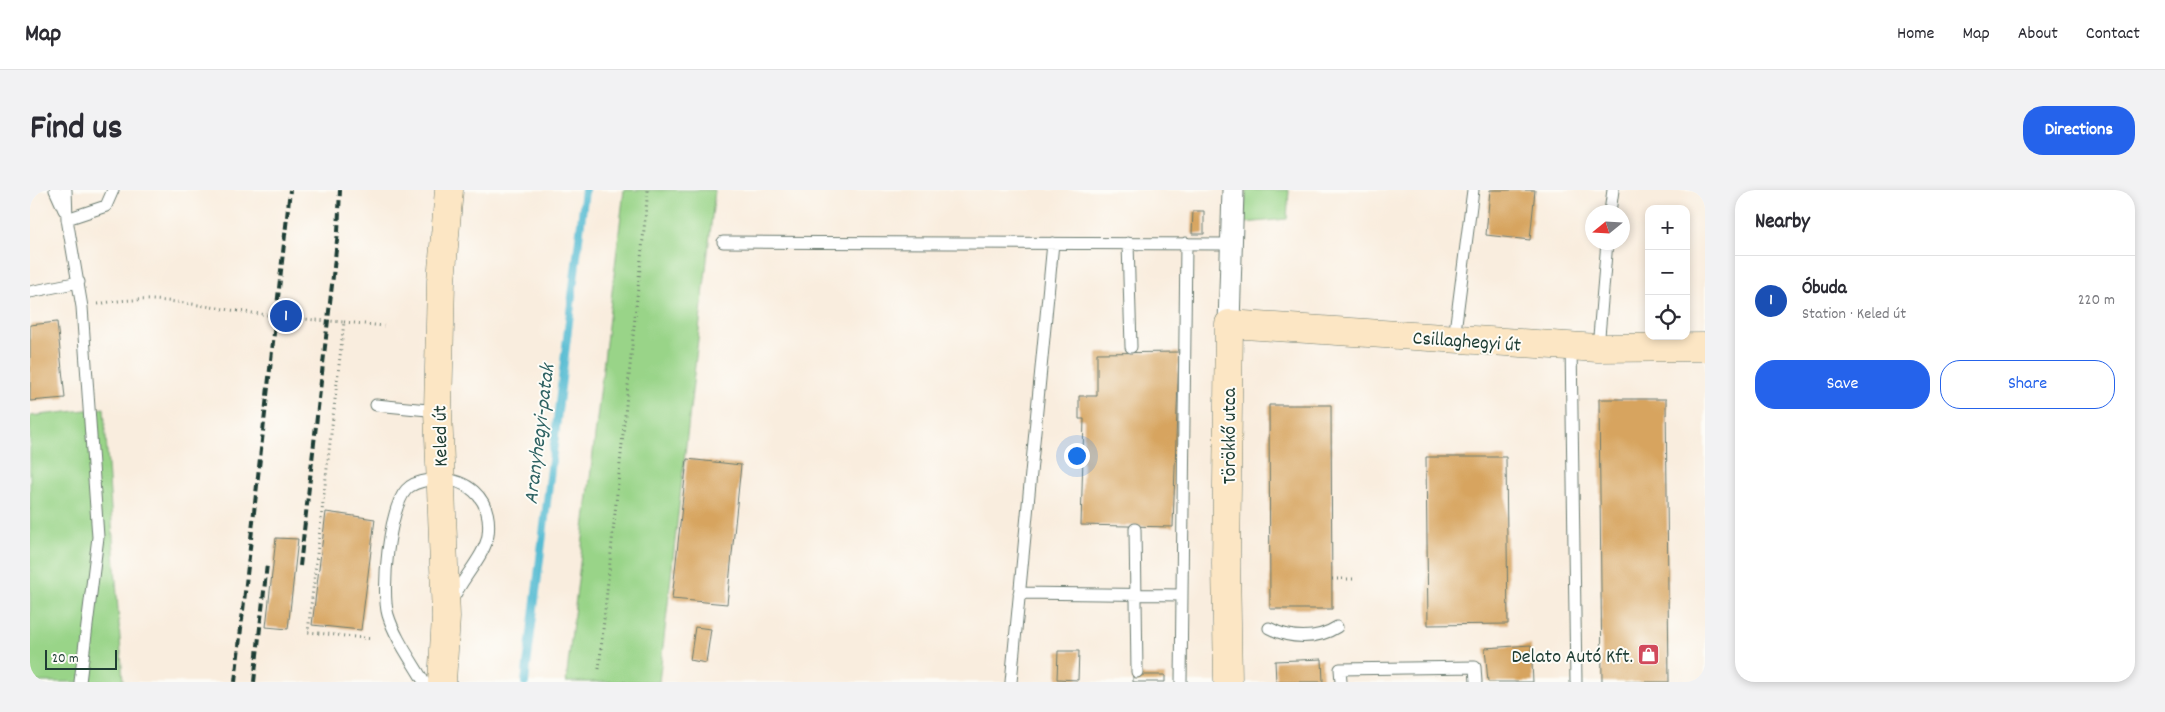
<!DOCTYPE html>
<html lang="en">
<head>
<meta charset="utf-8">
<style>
	:root { --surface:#fff; --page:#f2f2f3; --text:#2b2b33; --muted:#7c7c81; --line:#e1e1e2; --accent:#2563eb }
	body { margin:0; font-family:Dekko,sans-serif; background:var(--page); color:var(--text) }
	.controls { position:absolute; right:15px; top:15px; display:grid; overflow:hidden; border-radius:10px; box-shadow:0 2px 8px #0003 }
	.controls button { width:45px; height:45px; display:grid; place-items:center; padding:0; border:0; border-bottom:1px solid var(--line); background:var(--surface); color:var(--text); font:25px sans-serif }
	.compass { position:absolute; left:1555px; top:15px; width:45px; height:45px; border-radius:50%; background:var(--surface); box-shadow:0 2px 8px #0003; rotate:252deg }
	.scale { position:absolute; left:15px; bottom:12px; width:72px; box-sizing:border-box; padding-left:5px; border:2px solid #1f3d34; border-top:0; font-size:14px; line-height:18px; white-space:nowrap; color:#1f3d34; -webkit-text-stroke:4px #fdfcf7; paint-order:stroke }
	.you { position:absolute; left:1046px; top:265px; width:18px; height:18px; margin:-12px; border:4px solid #fff; border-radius:50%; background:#1a73e8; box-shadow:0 0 0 8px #1a73e833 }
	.badge { display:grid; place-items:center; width:32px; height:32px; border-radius:50%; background:var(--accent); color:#fff; font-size:16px; font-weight:700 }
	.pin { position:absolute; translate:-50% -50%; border:2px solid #fff; box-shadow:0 1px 5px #0006 }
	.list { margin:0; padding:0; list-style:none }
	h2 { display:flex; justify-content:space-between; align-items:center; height:65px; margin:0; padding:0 20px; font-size:21px }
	h2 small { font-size:16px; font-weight:400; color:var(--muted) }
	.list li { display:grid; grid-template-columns:32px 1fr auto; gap:15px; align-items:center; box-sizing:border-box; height:90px; padding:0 20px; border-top:1px solid var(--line) }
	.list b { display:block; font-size:19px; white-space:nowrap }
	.list p { margin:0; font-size:16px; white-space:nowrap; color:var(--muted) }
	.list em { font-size:16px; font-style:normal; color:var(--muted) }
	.actions { display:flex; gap:10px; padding:15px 20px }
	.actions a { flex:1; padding:11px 0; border:1px solid var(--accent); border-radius:20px; text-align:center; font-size:18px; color:var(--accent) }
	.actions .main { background:var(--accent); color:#fff }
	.icon { flex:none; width:28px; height:28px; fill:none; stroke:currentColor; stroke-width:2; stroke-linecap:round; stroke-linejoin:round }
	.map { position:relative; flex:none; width:1675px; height:492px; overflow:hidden; border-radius:20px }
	header { display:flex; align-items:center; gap:30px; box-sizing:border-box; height:70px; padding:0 25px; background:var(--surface); border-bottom:1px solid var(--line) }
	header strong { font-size:24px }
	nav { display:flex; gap:28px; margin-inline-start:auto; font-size:18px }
	.intro { display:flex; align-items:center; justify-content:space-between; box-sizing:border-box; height:120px; padding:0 30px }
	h1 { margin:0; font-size:35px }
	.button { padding:12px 22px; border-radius:20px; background:var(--accent); color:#fff; font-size:18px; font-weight:700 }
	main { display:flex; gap:30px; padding:0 30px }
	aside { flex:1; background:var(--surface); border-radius:20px; box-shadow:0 2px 8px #0003 }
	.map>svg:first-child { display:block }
</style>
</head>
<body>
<header>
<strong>Map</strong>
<nav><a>Home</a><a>Map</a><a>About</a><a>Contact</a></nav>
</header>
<div class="intro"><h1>Find us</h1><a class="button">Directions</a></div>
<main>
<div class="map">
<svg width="1675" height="492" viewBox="0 0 1675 492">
	<rect width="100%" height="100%" fill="#fdfcf7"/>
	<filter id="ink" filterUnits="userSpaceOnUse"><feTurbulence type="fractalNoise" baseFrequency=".02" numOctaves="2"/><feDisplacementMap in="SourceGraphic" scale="10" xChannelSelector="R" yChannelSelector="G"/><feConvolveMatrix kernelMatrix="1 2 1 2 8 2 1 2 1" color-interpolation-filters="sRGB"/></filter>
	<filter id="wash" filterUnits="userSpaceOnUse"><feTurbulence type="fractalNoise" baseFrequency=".0096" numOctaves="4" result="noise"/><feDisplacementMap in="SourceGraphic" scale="20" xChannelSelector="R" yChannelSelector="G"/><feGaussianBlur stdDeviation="1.12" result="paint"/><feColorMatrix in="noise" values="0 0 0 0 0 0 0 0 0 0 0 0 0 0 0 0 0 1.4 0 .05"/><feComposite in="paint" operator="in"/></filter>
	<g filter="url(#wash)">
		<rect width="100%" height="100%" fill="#f9edde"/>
		<path fill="#99d488" stroke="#5c885e" d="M 594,0 L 685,0 L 629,492 L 536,492 Z
			M 1216,0 L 1259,0 L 1257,29 L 1214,33 Z
			M 74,218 L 93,492 L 0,492 L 0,226 Z"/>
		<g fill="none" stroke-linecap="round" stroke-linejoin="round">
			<path stroke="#54bbd2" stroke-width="8" d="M 495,492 L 555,0"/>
		</g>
		<g id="blocks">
			<path fill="#d7a45f" d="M 1460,0 L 1505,0 L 1500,50 L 1456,45 Z
				M 1163,21 L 1174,21 L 1174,44 L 1162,44 Z
				M 27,132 L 35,208 L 0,211 L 0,135 Z
				M 1149,162 L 1143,337 L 1051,335 L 1054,229 L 1049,229 L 1049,206 L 1067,206 L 1067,163 Z
				M 1569,209 L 1636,209 L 1639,492 L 1572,492 Z
				M 1239,215 L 1301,215 L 1302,419 L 1240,419 Z
				M 1396,267 L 1476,267 L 1478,434 L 1398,435 Z
				M 657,269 L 711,275 L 697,414 L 642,409 Z
				M 296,322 L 345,329 L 331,440 L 282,435 Z
				M 246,348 L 268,349 L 258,439 L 236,437 Z
				M 665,437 L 681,439 L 676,473 L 660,470 Z
				M 1501,455 L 1503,492 L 1458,492 L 1455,458 Z
				M 1028,461 L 1049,461 L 1048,490 L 1027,489 Z
				M 1292,469 L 1293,492 L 1246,492 L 1245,471 Z
				M 1103,485 L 1135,485 L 1135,492 L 1103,492 Z"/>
		</g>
	</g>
	<g filter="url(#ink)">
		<use href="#blocks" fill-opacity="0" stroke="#6b7b70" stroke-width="1"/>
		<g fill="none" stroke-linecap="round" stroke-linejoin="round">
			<defs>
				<path id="lane" d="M 25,0 L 34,20
					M 36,0 L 37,29 L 52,117 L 68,347 L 50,492
					M 1580,22 L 1583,0
					M 37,29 L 76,16 L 83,0
					M 693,52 L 1200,54
					M 1098,53 L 1101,157
					M 0,102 L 49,92
					M 1424,149 L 1443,0
					M 1541,156 L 1546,492
					M 1568,158 L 1577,52
					M 346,215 L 408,221
					M 1105,339 L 1107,482
					M 989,403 L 1152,405
					M 1239,438 C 1260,449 1287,450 1307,437
					M 394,492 C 382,471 365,448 358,425 C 351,401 359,319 376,300 C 382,293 392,291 400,290 C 435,285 463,307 458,345 C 456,364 430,391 422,411
					M 981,492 L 1023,53
					M 1151,492 L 1156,53
					M 1311,492 L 1310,479 L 1445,477 L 1446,492"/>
				<path id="street" d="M 1199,134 L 1203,0"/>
				<path id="secondary" d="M 412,492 L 416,427 L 408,221 L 411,91 L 419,0
					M 1198,492 L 1196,374 L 1199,134 L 1568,158 L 1675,157"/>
			</defs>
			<use href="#lane" stroke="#6b7b70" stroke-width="13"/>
			<use href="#street" stroke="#6b7b70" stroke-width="23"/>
			<use href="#secondary" stroke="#6b7b70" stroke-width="29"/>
			<path stroke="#6b7b70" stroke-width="3" stroke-dasharray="1 4" stroke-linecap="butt" d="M 68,114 C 120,104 157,114 208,121 C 243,126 279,130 314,132 L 278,442 L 343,449
				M 314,132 L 354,136
				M 1302,389 L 1325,389
				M 569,479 L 618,0"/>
			<use href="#lane" stroke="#fff" stroke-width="11"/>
			<use href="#street" stroke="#fff" stroke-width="21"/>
			<use href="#secondary" stroke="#fce6c4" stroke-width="28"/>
			<path stroke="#1f3d34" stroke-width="4" stroke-dasharray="8 4" stroke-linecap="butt" d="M 270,376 L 308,42 L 310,0
				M 205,492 L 260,0
				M 224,492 L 237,374"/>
		</g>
	</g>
	<defs>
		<symbol id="shop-square" viewBox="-11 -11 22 22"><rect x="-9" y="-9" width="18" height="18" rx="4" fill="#d1495b" stroke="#fdfcf7"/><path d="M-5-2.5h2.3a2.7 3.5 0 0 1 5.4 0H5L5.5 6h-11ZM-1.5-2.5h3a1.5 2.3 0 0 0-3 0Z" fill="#fff"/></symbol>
	</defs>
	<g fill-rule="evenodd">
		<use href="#shop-square" x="1606" y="452" width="25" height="25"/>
	</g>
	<g text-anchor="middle" stroke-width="4" stroke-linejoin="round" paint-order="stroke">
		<g font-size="20" fill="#1f3d34" stroke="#fdfcf7">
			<text transform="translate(1437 150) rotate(4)" y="7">Csillaghegyi út</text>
			<text transform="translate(409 246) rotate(-91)" y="7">Keled út</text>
			<text transform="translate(1198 246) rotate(-90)" y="7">Törökkő utca</text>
		</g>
		<g font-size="20" fill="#1f3d34" stroke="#fdfcf7" text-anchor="end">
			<text x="1603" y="472">Delato Autó Kft.</text>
		</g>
		<g font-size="21" font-style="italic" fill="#2f6363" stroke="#fdfcf7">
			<text transform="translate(508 244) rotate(-83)" y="7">Aranyhegyi-patak</text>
		</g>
	</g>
</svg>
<div class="controls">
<button>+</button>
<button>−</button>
<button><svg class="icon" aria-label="locate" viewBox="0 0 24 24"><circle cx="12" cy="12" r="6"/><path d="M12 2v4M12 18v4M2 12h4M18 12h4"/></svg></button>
</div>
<svg class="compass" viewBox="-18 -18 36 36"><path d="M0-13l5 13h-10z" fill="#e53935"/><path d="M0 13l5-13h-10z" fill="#7c7c81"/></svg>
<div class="scale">20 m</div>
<div class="you"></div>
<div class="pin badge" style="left:256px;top:126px;background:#1a4fb4">1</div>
</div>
<aside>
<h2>Nearby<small></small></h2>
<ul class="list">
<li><span class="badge" style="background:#1a4fb4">1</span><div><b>Óbuda</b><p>Station · Keled út</p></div><em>220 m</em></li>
</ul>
<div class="actions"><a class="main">Save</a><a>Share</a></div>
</aside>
</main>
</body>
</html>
